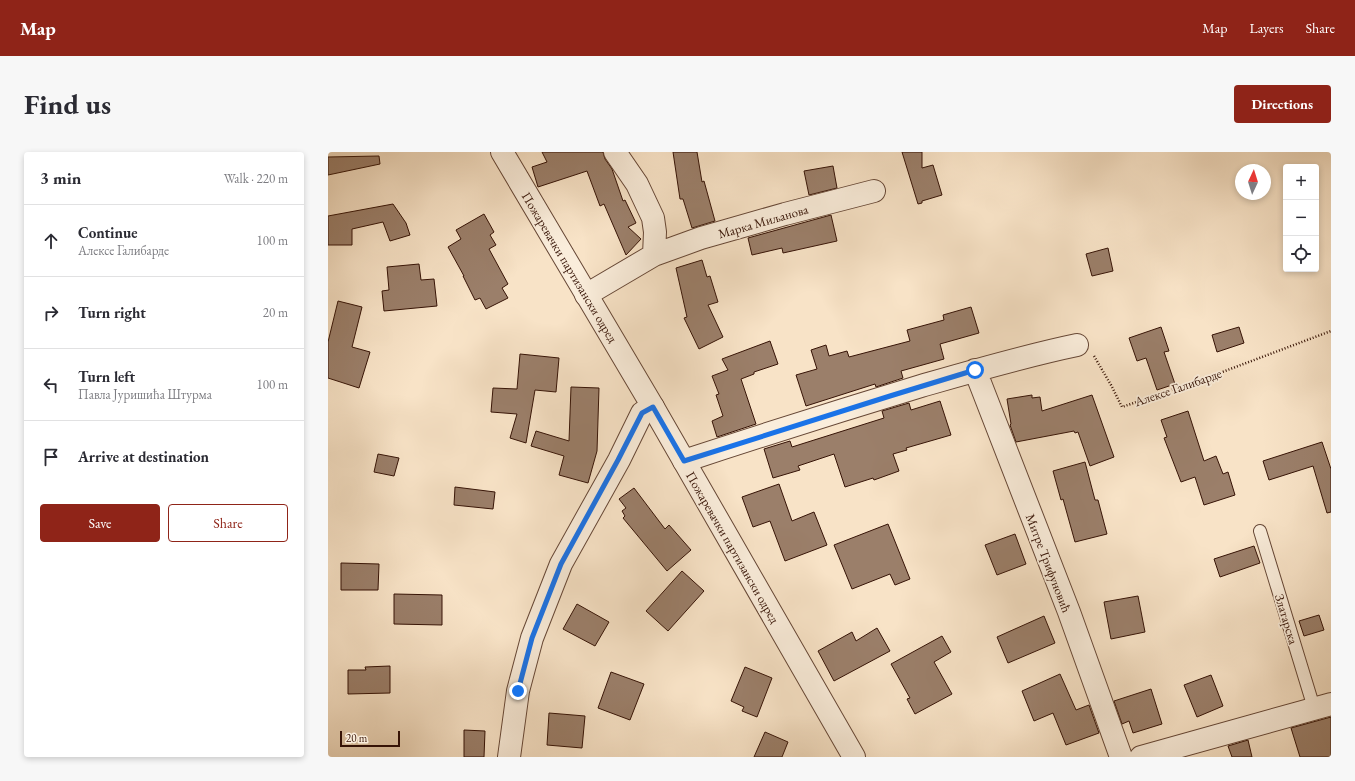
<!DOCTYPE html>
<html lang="en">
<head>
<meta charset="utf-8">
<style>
	:root { --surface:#fff; --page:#f7f7f7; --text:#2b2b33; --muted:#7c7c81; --line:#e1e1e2; --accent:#8f2418 }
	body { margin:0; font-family:"EB Garamond",serif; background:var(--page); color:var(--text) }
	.controls { position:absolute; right:12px; top:12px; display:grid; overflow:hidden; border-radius:4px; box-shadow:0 2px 6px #0003 }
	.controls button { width:36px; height:36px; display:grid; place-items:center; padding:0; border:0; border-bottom:1px solid var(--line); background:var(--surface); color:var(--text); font:20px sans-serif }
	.compass { position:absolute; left:907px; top:12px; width:36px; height:36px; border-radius:50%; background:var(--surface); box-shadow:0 2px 6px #0003; rotate:4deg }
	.scale { position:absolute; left:12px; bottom:10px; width:60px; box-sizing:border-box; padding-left:4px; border:2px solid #361306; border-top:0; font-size:11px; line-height:14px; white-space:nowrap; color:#361306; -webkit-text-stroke:3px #faeddb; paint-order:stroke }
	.stop { position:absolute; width:12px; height:12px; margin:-9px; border:3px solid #1a73e8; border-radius:50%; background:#fff }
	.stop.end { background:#1a73e8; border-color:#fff; box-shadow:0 1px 4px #0008 }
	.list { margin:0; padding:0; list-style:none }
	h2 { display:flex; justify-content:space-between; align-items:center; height:52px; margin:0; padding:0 16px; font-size:17px }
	h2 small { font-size:13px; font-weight:400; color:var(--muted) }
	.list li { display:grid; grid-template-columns:26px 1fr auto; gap:12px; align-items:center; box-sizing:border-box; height:72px; padding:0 16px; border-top:1px solid var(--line) }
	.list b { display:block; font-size:15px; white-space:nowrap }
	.list p { margin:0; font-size:13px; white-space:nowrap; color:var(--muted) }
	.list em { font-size:13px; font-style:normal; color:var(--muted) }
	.actions { display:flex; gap:8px; padding:12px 16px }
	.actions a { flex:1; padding:9px 0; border:1px solid var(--accent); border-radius:4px; text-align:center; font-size:14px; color:var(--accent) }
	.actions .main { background:var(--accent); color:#fff }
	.icon { flex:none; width:22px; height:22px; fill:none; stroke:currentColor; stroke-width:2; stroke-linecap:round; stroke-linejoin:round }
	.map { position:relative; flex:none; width:1003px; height:605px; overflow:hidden; border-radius:4px }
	header { display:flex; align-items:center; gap:24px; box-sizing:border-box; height:56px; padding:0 20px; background:var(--accent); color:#fff }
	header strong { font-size:19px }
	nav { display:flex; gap:22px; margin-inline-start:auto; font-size:14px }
	.intro { display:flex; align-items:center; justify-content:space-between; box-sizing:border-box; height:96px; padding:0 24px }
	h1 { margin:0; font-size:28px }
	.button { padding:10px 18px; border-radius:4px; background:var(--accent); color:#fff; font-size:14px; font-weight:700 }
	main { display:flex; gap:24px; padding:0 24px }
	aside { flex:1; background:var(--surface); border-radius:4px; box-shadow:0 2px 6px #0003 }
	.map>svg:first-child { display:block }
</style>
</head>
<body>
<header>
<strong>Map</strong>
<nav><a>Map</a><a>Layers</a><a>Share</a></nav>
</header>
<div class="intro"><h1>Find us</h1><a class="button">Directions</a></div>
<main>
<aside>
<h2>3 min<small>Walk · 220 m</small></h2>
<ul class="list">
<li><svg class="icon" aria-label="ahead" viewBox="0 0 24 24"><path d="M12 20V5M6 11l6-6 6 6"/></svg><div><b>Continue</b><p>Алексе Галибарде</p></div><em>100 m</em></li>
<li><svg class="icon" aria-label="right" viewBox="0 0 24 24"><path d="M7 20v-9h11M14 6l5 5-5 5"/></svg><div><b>Turn right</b></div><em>20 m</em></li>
<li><svg class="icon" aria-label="left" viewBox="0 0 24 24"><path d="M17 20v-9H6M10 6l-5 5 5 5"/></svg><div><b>Turn left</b><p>Павла Јуришића Штурма</p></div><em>100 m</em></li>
<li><svg class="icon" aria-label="arrive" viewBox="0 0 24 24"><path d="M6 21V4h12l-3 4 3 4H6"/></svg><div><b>Arrive at destination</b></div></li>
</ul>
<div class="actions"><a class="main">Save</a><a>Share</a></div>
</aside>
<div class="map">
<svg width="1003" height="605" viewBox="0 0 1003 605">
	<rect width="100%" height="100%" fill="#f8e3c7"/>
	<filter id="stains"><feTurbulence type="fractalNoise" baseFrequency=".005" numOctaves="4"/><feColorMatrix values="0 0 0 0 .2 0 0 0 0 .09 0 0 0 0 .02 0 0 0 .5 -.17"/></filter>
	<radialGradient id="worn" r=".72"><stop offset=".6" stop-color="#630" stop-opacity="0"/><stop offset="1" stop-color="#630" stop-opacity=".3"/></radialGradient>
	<path fill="#9b7f6a" stroke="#361306" d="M 214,0 L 275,0 L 277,7 L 284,17 L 295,49 L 297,48 L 308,71 L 300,75 L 313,87 L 298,103 L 276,52 L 272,54 L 259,19 L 210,35 L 204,15 L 219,10 Z
		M 345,0 L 369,0 L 374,30 L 376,29 L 387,69 L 364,76 L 355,47 L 352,47 Z
		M 574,0 L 594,0 L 594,16 L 605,13 L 614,43 L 594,49 L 594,51 L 590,52 Z
		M 51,4 L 52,12 L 0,23 L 0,5 Z
		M 505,14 L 509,36 L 481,43 L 476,19 Z
		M 65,52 L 78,71 L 82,83 L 62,89 L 55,70 L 24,77 L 24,93 L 0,93 L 0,64 Z
		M 156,62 L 166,80 L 162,83 L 168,93 L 161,97 L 180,132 L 174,136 L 180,146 L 158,157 L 152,146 L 147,148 L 135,124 L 136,124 L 120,95 L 133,87 L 128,78 Z
		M 503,63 L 509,89 L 455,101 L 454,96 L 424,103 L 420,86 Z
		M 780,96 L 785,119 L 764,124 L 758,102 Z
		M 374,108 L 379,125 L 382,124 L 390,150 L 380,153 L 395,185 L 371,197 L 356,166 L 359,165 L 348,116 Z
		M 91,112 L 93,128 L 106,127 L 109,154 L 56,159 L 54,139 L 61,138 L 59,115 Z
		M 10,149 L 34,155 L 24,195 L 42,200 L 31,236 L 0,226 L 0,190 Z
		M 643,155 L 651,181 L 612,192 L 616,207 L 573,219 L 575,226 L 548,235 L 547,232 L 478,254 L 468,223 L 489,217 L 483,198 L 498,193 L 501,204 L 519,199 L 521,205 L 582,189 L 579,178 L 616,168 L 615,163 Z
		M 833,175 L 841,199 L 836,200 L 847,232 L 829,238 L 818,206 L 809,209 L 801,186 Z
		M 911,175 L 916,191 L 889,200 L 884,183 Z
		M 442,189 L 450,212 L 426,220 L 426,222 L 413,227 L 428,272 L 389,285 L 384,269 L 395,264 L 388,243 L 391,242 L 384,224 L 400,218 L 394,207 Z
		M 192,202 L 231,206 L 228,240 L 207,238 L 198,291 L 182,286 L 189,262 L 163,260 L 165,236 L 189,237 Z
		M 243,235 L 271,236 L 269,299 L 260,331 L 231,323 L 236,304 L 203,294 L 208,279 L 241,289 Z
		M 704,243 L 704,246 L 712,245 L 714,259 L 764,243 L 786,305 L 762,314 L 750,280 L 747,281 L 746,279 L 688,290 L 682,273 L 683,272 L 679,247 Z
		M 612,249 L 623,283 L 578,296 L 579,298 L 565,302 L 571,319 L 546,328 L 545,326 L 517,335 L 506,302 L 470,314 L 472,318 L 445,326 L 436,297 L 462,289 L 464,295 L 556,266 L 554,259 L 581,251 L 583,258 Z
		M 860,259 L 876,309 L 888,304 L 895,322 L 900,320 L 907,343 L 876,353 L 867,325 L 853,330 L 836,286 L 839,285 L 833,268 Z
		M 994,290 L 1003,317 L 1003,360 L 999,361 L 985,314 L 941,328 L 935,309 Z
		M 50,302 L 71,306 L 66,324 L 46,320 Z
		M 757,310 L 767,348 L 770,348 L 779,382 L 747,390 L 735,347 L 733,348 L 725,319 Z
		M 451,332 L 464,369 L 486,360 L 499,393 L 457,409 L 442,369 L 425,375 L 414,345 Z
		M 127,335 L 167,340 L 165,357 L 126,353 Z
		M 306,336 L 337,377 L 341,373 L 363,398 L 339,419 L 295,366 L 297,364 L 294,359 L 298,356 L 291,347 Z
		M 560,372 L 582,427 L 567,433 L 562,422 L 524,437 L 506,393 Z
		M 687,382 L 698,412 L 669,423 L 657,393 Z
		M 926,394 L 932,411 L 892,425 L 886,407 Z
		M 13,411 L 51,412 L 50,438 L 13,438 Z
		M 354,419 L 376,439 L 340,479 L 318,459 Z
		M 66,442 L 114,443 L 114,473 L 66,472 Z
		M 810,444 L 817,480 L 783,487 L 776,450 Z
		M 249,452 L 281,470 L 267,494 L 235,477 Z
		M 991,463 L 996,478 L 976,484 L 971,469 Z
		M 716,464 L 727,491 L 680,511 L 669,485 Z
		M 549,476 L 562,499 L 506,529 L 490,499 L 524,480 L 528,489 Z
		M 614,484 L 623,500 L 606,510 L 624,542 L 587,562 L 579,547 L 582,546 L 563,512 Z
		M 62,514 L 62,541 L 20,542 L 20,518 L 38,518 L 37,515 Z
		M 417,515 L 444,526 L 429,565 L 414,559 L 416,555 L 403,549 Z
		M 283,520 L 316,532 L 302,568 L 270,556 Z
		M 732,522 L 748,558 L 761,553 L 771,581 L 738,593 L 725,561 L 706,569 L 694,539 Z
		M 883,523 L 895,554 L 869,565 L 856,533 Z
		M 823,537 L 834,572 L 805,581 L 801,569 L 794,572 L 786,549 Z
		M 221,561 L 257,564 L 254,596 L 219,593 Z
		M 1003,565 L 1003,605 L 972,605 L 963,576 Z
		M 136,578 L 157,579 L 156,605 L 136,605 Z
		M 437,580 L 460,590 L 454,605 L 426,605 Z
		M 920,588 L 924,605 L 904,605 L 900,594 Z"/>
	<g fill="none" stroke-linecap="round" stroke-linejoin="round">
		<defs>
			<path id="service" d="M 932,379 L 986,556"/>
			<path id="minor" d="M 287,0 L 309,32 L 325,66 L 327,80 L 326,103
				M 258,143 L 326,103 L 373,86 L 457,62 L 546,39
				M 647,218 L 741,460 L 793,605
				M 356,309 C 435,283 514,258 593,234 C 645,219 696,204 749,193
				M 181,605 L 190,539 L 204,486 L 233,412 L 291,308 L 314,261 L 325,255
				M 813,605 L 1003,552"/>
			<path id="tertiary" d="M 174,0 L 325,255 L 526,605"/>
		</defs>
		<use href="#service" stroke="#664736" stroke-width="14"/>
		<use href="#minor" stroke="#664736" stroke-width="24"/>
		<use href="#tertiary" stroke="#664736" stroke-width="24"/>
		<path stroke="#361306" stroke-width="2.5" stroke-dasharray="1 2" stroke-linecap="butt" d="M 766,204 L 783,233 L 794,255 L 889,222 L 1003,179"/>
		<use href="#service" stroke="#faeddb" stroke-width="12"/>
		<use href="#minor" stroke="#faeddb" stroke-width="22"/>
		<use href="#tertiary" stroke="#faeddb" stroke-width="22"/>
	</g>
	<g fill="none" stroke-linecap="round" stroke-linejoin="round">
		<path stroke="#1a73e8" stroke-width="5" d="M 190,539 L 204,486 L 233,412 L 290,308 L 314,261 L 325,255 L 356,309 L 562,244 L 647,218"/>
	</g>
	<g text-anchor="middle" stroke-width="3.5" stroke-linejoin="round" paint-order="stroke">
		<g font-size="13" fill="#361306" stroke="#faeddb">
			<text transform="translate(435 69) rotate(-16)" y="5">Марка Миљанова</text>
			<text transform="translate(242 115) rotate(59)" y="5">Пожаревачки партизански одред</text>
			<text transform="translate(850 235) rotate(-19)" y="5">Алексе Галибарде</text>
			<text transform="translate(405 395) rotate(60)" y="5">Пожаревачки партизански одред</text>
			<text transform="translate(721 411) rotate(69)" y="5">Митре Трифуновић</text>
			<text transform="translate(959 467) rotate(73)" y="5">Златарска</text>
		</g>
	</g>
	<rect width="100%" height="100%" filter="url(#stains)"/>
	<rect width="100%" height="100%" fill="url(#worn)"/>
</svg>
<div class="controls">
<button>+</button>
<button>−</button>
<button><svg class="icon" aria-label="locate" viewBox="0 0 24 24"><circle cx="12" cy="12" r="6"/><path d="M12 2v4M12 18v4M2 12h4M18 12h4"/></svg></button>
</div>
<svg class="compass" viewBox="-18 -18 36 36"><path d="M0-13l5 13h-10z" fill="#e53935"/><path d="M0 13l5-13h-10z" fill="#7c7c81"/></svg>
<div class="scale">20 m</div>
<div class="stop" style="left:647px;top:218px"></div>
<div class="stop end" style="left:190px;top:539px"></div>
</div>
</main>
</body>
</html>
